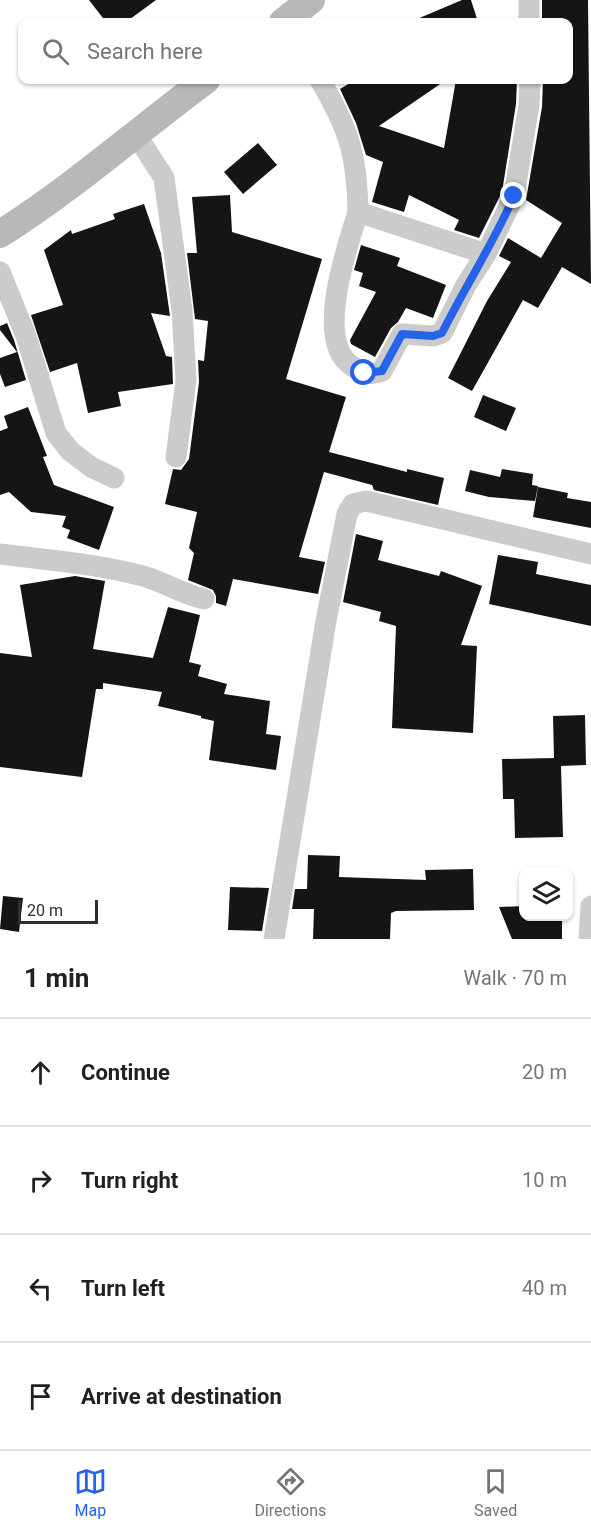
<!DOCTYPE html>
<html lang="en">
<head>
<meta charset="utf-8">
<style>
	:root { --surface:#fff; --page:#f2f2f2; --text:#202124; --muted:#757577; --line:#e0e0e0; --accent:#2563eb }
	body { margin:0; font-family:Roboto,sans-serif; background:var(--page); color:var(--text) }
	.controls { position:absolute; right:18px; bottom:18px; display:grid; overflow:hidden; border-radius:12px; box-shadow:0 2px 4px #0004 }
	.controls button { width:54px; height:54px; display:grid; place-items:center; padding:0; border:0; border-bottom:2px solid var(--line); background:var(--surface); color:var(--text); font:30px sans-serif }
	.scale { position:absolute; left:18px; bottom:15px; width:80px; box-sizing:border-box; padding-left:6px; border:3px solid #2e2e2e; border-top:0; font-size:16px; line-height:21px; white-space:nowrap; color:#2e2e2e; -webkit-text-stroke:4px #fff; paint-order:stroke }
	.stop { position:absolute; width:18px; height:18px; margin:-14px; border:4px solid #2563eb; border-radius:50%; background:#fff }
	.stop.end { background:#2563eb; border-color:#fff; box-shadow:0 2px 6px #0008 }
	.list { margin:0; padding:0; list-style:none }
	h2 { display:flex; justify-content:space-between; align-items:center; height:78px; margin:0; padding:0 24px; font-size:26px }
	h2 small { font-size:20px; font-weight:400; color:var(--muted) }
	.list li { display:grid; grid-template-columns:39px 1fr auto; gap:18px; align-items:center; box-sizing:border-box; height:108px; padding:0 24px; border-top:2px solid var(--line) }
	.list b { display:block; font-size:22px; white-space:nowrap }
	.list em { font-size:20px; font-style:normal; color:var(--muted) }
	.icon { flex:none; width:33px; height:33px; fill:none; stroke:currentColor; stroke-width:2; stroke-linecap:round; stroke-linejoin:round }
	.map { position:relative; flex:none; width:591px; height:939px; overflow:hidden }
	.search { position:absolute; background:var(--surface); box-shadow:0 2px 4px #0004; left:18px; right:18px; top:18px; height:66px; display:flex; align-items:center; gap:15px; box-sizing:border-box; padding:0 21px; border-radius:12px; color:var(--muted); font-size:22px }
	.sheet { height:510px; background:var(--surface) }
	nav { display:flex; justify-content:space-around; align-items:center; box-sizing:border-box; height:84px; border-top:2px solid var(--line); background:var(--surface); font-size:16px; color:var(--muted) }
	nav a { display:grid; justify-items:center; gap:3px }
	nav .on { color:var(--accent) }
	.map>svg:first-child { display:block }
</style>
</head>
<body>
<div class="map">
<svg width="591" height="939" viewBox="0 0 591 939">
	<rect width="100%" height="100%" fill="#fff"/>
	<path fill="#151515" d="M 89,0 L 156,0 L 126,22 L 106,22 Z
		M 462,0 L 471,0 L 478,22 L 410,22 Z
		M 542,0 L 588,0 L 591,284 L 562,267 L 538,308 L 523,300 L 472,391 L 448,378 L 487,301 L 511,262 L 499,256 L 508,238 L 541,258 L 562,223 L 526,200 L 542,107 L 543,80 L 568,80 L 568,22 L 542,22 Z
		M 355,80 L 446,80 L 379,126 L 444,148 L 456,80 L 517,80 L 516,104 L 502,192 L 479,238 L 454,230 L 459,220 L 409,195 L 404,212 L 372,202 L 383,162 L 366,155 L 356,123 L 340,89 Z
		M 258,143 L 277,165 L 243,194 L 224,172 Z
		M 230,195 L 232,232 L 322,259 L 286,379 L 346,397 L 329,452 L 407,472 L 407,469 L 444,478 L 438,505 L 374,490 L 372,485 L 324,472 L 299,557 L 325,562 L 318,594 L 233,579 L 226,606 L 216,603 L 216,596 L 213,590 L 188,580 L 194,553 L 189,548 L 197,512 L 165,504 L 173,469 L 181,470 L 189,459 L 199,382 L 198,360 L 204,361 L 208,321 L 195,319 L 187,253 L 197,253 L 192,197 Z
		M 144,204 L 161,253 L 170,316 L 151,313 L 166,356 L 172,357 L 173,384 L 118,392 L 121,406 L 88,413 L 77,363 L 50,372 L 31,315 L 63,305 L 44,250 L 71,230 L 72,234 L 115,219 L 113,214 Z
		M 361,245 L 400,258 L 397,266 L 446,285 L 433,318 L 406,308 L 398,322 L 391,328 L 375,357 L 351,344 L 350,340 L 376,292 L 359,286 L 363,273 L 354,270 Z
		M 7,323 L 14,340 L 26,380 L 5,387 L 0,374 L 0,358 L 17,352 L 0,330 L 0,326 Z
		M 483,395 L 516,408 L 506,431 L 474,417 Z
		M 28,407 L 47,456 L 43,457 L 54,485 L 114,507 L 99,550 L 67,538 L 70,530 L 62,527 L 66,516 L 31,512 L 9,492 L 0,495 L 0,431 L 8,428 L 4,416 Z
		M 502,469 L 533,474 L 532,485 L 538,486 L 535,501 L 489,497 L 465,491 L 470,470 L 500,477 Z
		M 538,487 L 568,493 L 567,498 L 591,502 L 591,528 L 533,517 Z
		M 356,534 L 383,541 L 378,560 L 439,576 L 441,571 L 482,586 L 461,645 L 477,646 L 473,733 L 392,728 L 396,626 L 379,621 L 381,612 L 343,602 Z
		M 498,555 L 538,562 L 536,574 L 591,585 L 591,626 L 489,604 Z
		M 75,576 L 105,581 L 93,649 L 153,658 L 168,607 L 200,615 L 189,662 L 201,665 L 198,676 L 227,684 L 224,694 L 270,701 L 266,734 L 281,736 L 276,770 L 209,760 L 214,721 L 201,718 L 201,716 L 158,706 L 162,692 L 103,683 L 103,689 L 96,689 L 82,777 L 0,767 L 0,653 L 32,657 L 20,585 Z
		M 585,715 L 586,765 L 561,766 L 563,837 L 515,838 L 514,799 L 503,799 L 502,759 L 554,758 L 553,716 Z
		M 308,855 L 340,856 L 339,877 L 426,880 L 425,870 L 473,869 L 474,910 L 396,911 L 391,913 L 390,939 L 313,939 L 314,909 L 292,909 L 295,889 L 307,889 Z
		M 230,887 L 269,888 L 262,931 L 228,930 Z
		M 3,896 L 23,898 L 19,932 L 0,929 Z
		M 524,906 L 524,916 L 562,916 L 562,939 L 512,939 L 499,907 Z"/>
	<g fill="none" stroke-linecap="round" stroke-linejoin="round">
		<path stroke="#cbcbcb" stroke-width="21" d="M 529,22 L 529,0
			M 320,80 C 349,129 357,155 358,212 L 486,254 L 466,285 L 442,333 L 433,336 L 402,334 L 382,371 C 370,376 362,373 352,366 C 314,342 347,247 358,212
			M 135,133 L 164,178 L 182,310 L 186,380 L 176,457
			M 486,254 L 514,196 L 529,105 L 530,80
			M 0,272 L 26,336 L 56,433 L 70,451 L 91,467 L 114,478
			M 0,554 C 47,560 92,563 139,575 C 161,580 181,594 204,599
			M 274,939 L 326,621 L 347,514 L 353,504 L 366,501 L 591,554
			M 589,939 L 591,906"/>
		<path stroke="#b8b8b8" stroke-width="28" d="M 283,22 L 311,0
			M 0,234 C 73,188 137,131 206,80"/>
	</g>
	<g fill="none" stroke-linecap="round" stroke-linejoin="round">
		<path stroke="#2563eb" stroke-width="8" d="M 364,373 L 382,371 L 402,334 L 433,336 L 442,333 C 465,287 493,244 514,196"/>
	</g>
</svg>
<div class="controls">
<button><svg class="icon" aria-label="layers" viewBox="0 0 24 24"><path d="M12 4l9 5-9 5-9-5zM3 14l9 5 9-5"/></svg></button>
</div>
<div class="scale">20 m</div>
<div class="stop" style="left:364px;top:373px"></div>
<div class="stop end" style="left:514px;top:196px"></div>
<div class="search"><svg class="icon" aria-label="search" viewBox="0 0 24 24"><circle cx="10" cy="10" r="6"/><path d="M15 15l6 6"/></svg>Search here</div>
</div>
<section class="sheet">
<h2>1 min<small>Walk · 70 m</small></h2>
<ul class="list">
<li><svg class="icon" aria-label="ahead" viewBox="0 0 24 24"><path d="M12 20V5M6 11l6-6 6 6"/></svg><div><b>Continue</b></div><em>20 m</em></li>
<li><svg class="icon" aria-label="right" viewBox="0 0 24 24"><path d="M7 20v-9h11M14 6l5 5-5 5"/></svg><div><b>Turn right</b></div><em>10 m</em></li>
<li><svg class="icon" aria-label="left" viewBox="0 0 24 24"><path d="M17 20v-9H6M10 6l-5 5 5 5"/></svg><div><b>Turn left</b></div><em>40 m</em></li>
<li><svg class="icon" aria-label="arrive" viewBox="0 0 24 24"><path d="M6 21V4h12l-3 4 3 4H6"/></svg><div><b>Arrive at destination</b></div></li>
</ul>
</section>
<nav>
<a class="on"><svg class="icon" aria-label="map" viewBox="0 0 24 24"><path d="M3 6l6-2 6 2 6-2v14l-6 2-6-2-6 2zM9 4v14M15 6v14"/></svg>Map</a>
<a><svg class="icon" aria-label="directions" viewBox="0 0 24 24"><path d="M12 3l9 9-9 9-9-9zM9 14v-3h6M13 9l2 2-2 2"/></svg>Directions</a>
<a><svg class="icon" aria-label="saved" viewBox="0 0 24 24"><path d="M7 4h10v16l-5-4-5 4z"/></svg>Saved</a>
</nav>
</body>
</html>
